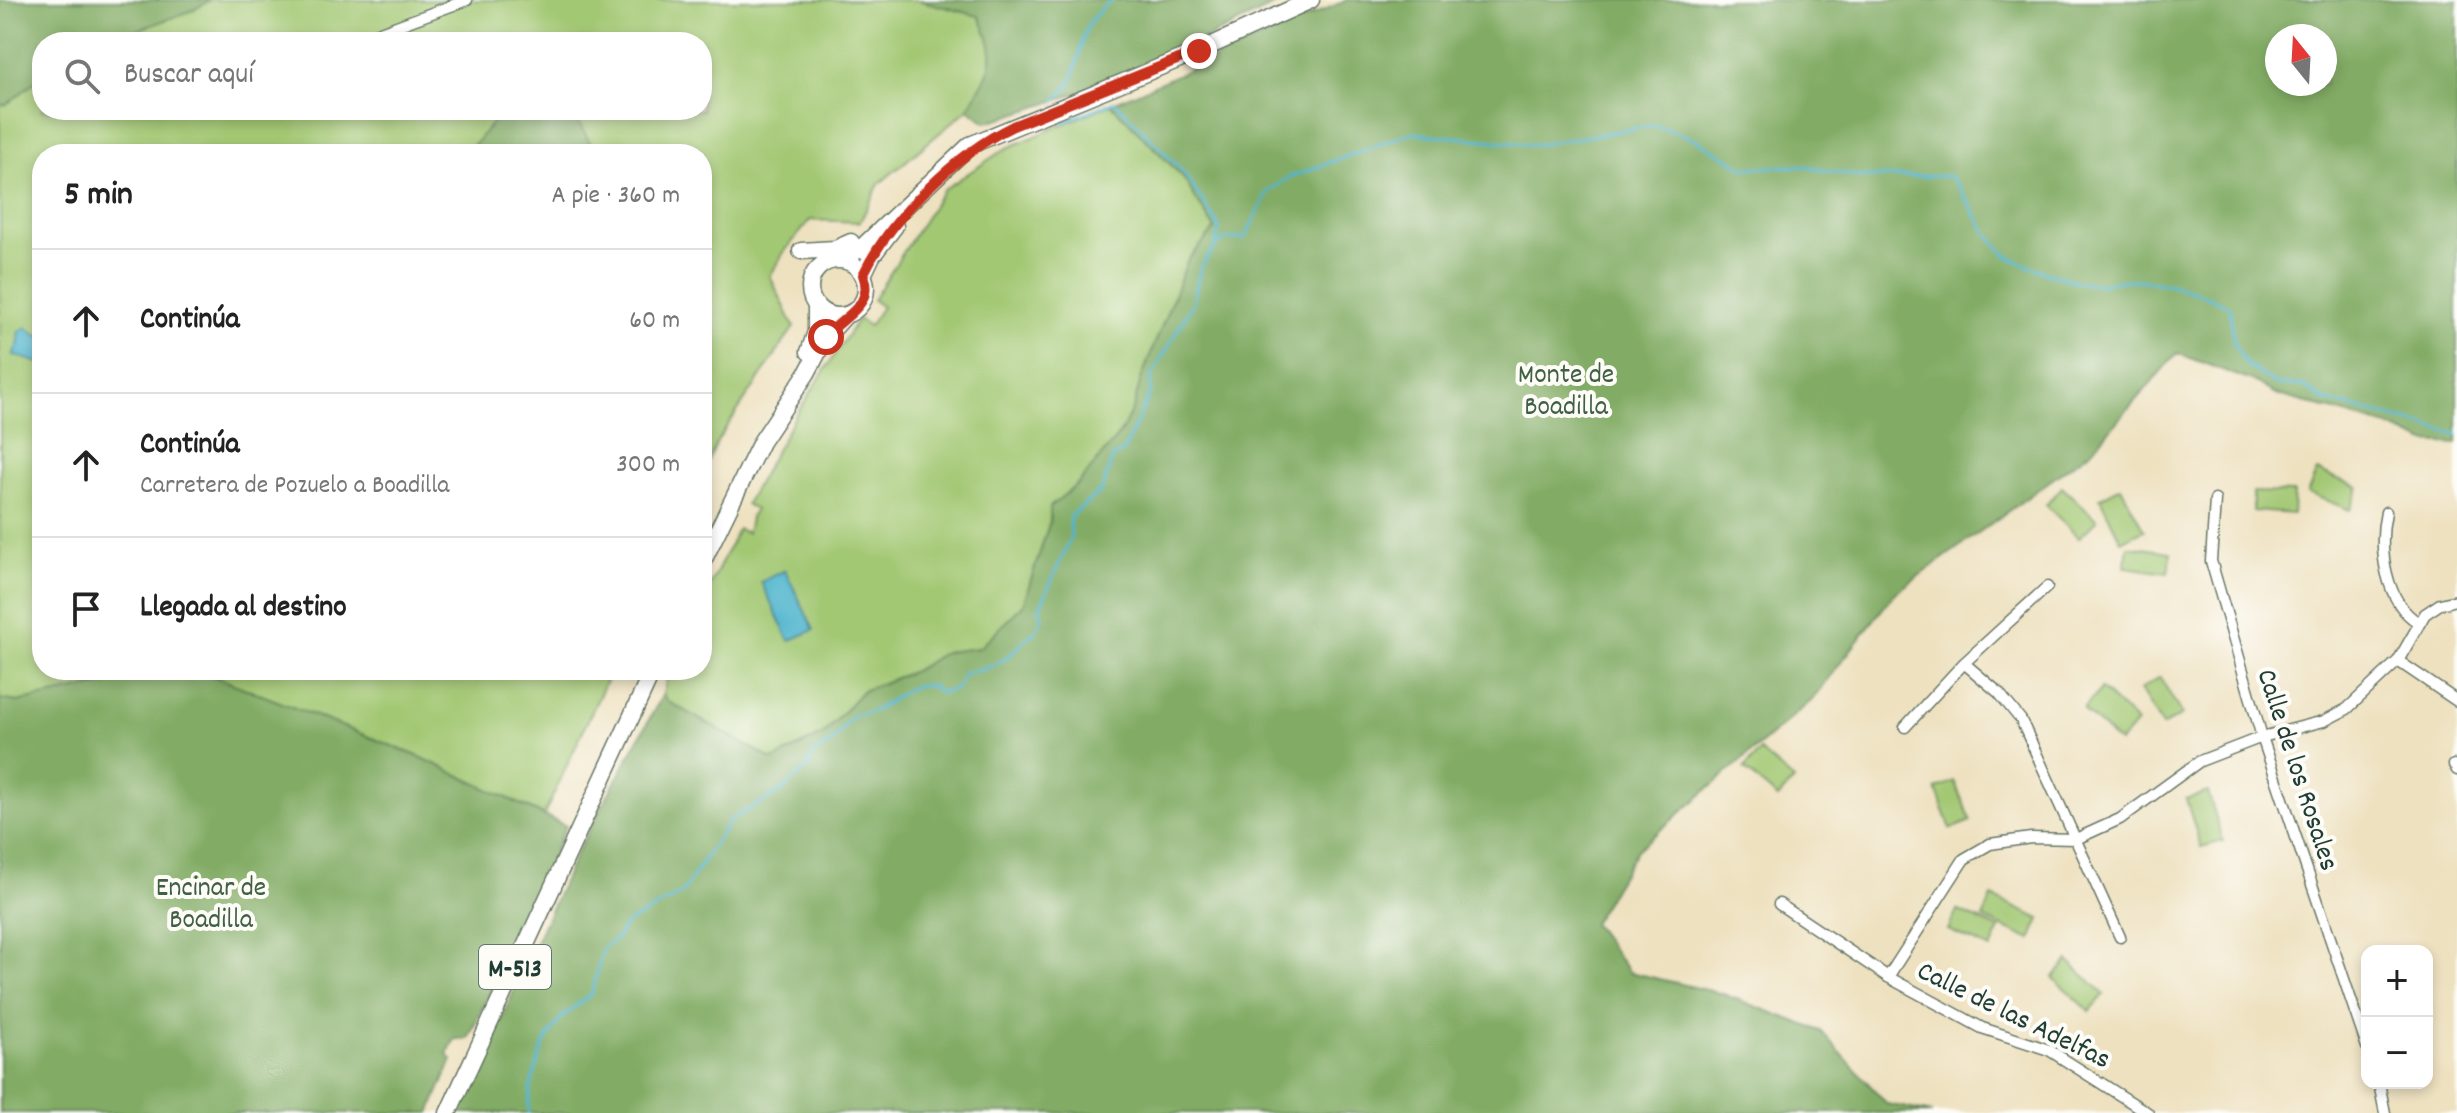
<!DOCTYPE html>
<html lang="es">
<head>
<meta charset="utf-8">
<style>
	:root { --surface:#fff; --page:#f2f2f2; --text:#222; --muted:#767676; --line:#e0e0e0 }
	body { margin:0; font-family:Dekko,sans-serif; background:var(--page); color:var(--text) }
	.controls { position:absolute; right:24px; bottom:24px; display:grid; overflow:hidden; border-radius:16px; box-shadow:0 4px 12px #0003 }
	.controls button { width:72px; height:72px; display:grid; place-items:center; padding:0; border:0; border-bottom:2px solid var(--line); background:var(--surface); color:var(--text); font:40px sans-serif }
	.compass { position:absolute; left:2265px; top:24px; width:72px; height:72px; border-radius:50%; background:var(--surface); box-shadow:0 4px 12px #0003; rotate:342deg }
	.stop { position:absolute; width:24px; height:24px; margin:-18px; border:6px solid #c8321e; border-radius:50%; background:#fff }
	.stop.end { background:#c8321e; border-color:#fff; box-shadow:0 2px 8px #0008 }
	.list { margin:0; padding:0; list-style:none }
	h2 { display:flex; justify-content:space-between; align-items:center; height:104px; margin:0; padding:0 32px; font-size:34px }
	h2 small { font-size:26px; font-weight:400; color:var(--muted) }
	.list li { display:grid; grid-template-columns:52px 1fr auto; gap:24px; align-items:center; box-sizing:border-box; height:144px; padding:0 32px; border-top:2px solid var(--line) }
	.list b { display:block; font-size:30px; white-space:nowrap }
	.list p { margin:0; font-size:26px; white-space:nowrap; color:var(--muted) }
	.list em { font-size:26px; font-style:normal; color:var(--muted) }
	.icon { flex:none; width:44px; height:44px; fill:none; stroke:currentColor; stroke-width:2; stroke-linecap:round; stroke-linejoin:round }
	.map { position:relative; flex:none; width:2457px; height:1113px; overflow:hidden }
	.search { position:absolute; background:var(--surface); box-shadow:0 4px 12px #0003; left:32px; top:32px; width:680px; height:88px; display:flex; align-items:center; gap:20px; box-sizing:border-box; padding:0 28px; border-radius:32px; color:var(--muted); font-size:30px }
	.panel { position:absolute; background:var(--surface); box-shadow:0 4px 12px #0003; left:32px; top:144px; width:680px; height:536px; border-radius:32px }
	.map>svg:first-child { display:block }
</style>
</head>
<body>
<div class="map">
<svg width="2457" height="1113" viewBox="0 0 2457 1113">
	<rect width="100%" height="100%" fill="#fdfcf7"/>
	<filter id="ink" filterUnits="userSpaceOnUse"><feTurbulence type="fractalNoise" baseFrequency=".0125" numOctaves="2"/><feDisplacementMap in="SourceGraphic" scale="16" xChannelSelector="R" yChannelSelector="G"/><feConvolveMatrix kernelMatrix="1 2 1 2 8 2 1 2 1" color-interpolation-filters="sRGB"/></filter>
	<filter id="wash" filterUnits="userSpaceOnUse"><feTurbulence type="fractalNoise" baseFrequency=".006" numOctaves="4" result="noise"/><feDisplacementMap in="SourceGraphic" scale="32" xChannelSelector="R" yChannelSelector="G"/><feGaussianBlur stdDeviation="1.8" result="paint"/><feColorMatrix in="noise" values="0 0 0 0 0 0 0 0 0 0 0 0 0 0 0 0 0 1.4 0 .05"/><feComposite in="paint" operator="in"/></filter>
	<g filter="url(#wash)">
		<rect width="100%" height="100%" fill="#eee1c0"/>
		<path fill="#a3c873" stroke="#618254" stroke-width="2" d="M 210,0 L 918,0 L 979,16 L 993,44 L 990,70 L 968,109 L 879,184 L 860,222 L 810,220 L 784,252 L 770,276 L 794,327 L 718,440 L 702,475 L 702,154 L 42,154 L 42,670 L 174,670 L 17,702 L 0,699 L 0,104 L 6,105 L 42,76 L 42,110 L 702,110 L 702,42 L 104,42 L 193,10 Z
			M 1111,104 L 1182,176 L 1215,229 L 1188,260 L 1141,379 L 1134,406 L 1121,432 L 1080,482 L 1050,507 L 1050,521 L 1023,605 L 979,648 L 945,652 L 914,671 L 862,691 L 824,734 L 773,760 L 667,701 L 663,694 L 669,670 L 702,670 L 702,602 L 738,529 L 747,533 L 750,518 L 755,510 L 746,504 L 794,418 L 858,319 L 869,326 L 882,307 L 873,300 L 943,190 L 1005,149 Z
			M 2317,471 L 2359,487 L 2350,510 L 2307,493 Z
			M 2062,487 L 2097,520 L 2079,538 L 2046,505 Z
			M 2121,487 L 2144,530 L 2121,541 L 2100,498 Z
			M 2253,492 L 2294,493 L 2293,514 L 2253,511 Z
			M 2128,546 L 2171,552 L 2168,573 L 2125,567 Z
			M 198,670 L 611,670 L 544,815 L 420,757 Z
			M 2160,677 L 2182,715 L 2162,726 L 2140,690 Z
			M 2101,689 L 2137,723 L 2119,743 L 2083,709 Z
			M 1760,751 L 1794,780 L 1778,798 L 1744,769 Z
			M 1954,781 L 1971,821 L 1951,829 L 1936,789 Z
			M 2208,792 L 2223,841 L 2201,847 L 2186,799 Z
			M 1992,897 L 2040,919 L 2031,940 L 1983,918 Z
			M 1957,910 L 2000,929 L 1991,949 L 1948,930 Z
			M 2068,961 L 2105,994 L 2090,1011 L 2053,978 Z"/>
		<path fill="#82ac65" stroke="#50744c" stroke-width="2" fill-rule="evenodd" d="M 0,0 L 210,0 L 193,10 L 104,42 L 42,42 L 42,76 L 6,105 L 0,104 Z
			M 918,0 L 1285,0 C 1190,47 1088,95 986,122 L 968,109 C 991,69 1001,61 979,16 Z
			M 1347,0 L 2457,0 L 2457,444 L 2424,442 L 2388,426 L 2275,394 L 2257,383 L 2177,353 L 2091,451 L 1894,594 L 1812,700 L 1637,850 L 1593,923 L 1629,972 L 1720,993 L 1821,1031 L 1887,1104 L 1932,1113 L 459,1113 L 575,856 L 663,694 L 667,701 L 773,760 L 824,734 L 862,691 L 914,671 L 945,652 L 979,648 L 1023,605 L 1050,521 L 1050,507 L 1080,482 L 1121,432 L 1134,406 L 1141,379 L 1188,260 L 1215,229 L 1182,176 L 1111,104 ZM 2277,36 L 2325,36 L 2325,84 L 2277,84 Z
			M 503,110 L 571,110 L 597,154 L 458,154 L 473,146 Z
			M 174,670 L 198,670 L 420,757 L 566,826 L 468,1039 L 455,1039 L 447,1054 L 452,1060 L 430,1113 L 0,1113 L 0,699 L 17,702 Z"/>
		<path fill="#4eb4cd" stroke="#367880" stroke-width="2" d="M 26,327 L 37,336 L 42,334 L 42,364 L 13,355 L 19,342 L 18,333 Z
			M 785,570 L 814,630 L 789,641 L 761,582 Z"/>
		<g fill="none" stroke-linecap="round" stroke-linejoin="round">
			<path stroke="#4eb4cd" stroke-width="3" d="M 1055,101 C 1060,94 1068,90 1071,81 C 1086,46 1075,25 1113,0
				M 1056,117 L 1063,122 L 1113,102 L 1118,105 L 1183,172 L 1215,220 L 1219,228 L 1216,243
				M 528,1113 L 531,1085 L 544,1043 L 561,1018 L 592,993 L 603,948 L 617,938 L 626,924 L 682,893 L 730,820 L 782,791 L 809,766 L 813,753 L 831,743 L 854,715 C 887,717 915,665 940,693 L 958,688 L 964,673 C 984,670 997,666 1012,653 C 1021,645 1025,637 1036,632 L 1042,618 L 1039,609 L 1071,537 L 1070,517 L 1102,490 L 1113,457 L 1124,451 L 1150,393 L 1151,377 L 1193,303 L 1200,269 L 1216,245 L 1227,239 L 1245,238 L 1268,191 L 1290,177 L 1411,133 L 1536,145 L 1655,125 L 1695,139 L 1744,168 L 1800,166 L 1861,177 L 1950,176 C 1972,201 1980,233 2007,255 C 2020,265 2077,284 2093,284 C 2107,284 2122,279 2136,280 C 2169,282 2201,292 2230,307 L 2234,344 L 2246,364 L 2276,385 L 2301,385 L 2324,400 L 2457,434"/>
		</g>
	</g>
	<g filter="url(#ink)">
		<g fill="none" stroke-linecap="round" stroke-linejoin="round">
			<defs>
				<path id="minor" d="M 353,42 L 467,0
					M 2215,500 L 2211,561 L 2262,737 L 2367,1047
					M 2386,512 C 2378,548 2385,603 2419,623
					M 2398,661 L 2457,701
					M 1964,663 L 1999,693 L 2021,720 L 2120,937
					M 1905,727 L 1964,663 L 2047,587
					M 2454,765 L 2457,770
					M 1779,904 L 1888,977 L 1982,1028 L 2049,1050 L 2148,1113
					M 1888,977 L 1964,859 L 1990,844 L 2031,838 L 2076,839 L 2120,819 L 2200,761 L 2262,737 L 2324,721 L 2347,709 L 2398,661 L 2425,614 L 2440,604 L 2457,600
					M 2379,1083 L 2385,1113"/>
				<path id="primary" d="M 801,251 L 835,249 L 851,242
					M810 288a28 28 0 1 1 56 0a28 28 0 1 1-56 0Z
					M 831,261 L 859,250 L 970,145 L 1199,51 L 1311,0
					M 863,275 L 872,256 L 895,226
					M 809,352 L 816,332 L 816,307
					M 702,563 L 761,442 L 807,373 L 826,337 L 845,316
					M 448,1113 L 653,670"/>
			</defs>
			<use href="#minor" stroke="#677665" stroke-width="13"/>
			<use href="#primary" stroke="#677665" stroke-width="19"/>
			<use href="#minor" stroke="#fff" stroke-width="10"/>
			<use href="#primary" stroke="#fff" stroke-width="16"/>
		</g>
	</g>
	<g fill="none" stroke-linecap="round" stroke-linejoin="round" filter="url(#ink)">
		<path stroke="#c8321e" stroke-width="10" d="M 826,337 C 842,316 875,306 863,275 C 890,218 957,153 1013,126 L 1199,51"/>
	</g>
	<g text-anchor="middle" stroke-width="8" stroke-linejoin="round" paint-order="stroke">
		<rect fill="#fdfcf7" stroke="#62766e" stroke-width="2" x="479" y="945" width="72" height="44" rx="6"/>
		<g font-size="26" font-weight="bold" fill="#1f3d34">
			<text x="515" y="976">M-513</text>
		</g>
		<g font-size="28" fill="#406044" stroke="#fdfcf7">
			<text x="1566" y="382">Monte de<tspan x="1566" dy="32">Boadilla</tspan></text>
			<text x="211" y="895">Encinar de<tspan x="211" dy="32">Boadilla</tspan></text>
		</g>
		<g font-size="28" fill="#1f3d34" stroke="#fdfcf7">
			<text transform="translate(2300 769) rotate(72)" y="10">Calle de los Rosales</text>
			<text transform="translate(2015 1013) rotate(26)" y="10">Calle de las Adelfas</text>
		</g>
	</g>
</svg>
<div class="controls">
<button>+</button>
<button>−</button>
</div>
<svg class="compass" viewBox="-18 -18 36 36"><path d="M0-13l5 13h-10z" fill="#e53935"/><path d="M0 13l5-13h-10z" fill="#767676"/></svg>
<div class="stop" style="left:826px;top:337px"></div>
<div class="stop end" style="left:1199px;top:51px"></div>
<div class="search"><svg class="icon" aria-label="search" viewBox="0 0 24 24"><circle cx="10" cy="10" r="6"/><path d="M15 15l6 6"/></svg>Buscar aquí</div>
<section class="panel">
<h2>5 min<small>A pie · 360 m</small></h2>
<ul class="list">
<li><svg class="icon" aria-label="ahead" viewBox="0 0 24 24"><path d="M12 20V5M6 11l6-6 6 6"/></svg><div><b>Continúa</b></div><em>60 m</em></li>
<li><svg class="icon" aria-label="ahead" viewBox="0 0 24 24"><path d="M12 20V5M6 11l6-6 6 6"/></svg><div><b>Continúa</b><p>Carretera de Pozuelo a Boadilla</p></div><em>300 m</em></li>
<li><svg class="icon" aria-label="arrive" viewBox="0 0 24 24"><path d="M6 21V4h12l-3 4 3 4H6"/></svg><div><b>Llegada al destino</b></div></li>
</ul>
</section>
</div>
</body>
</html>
